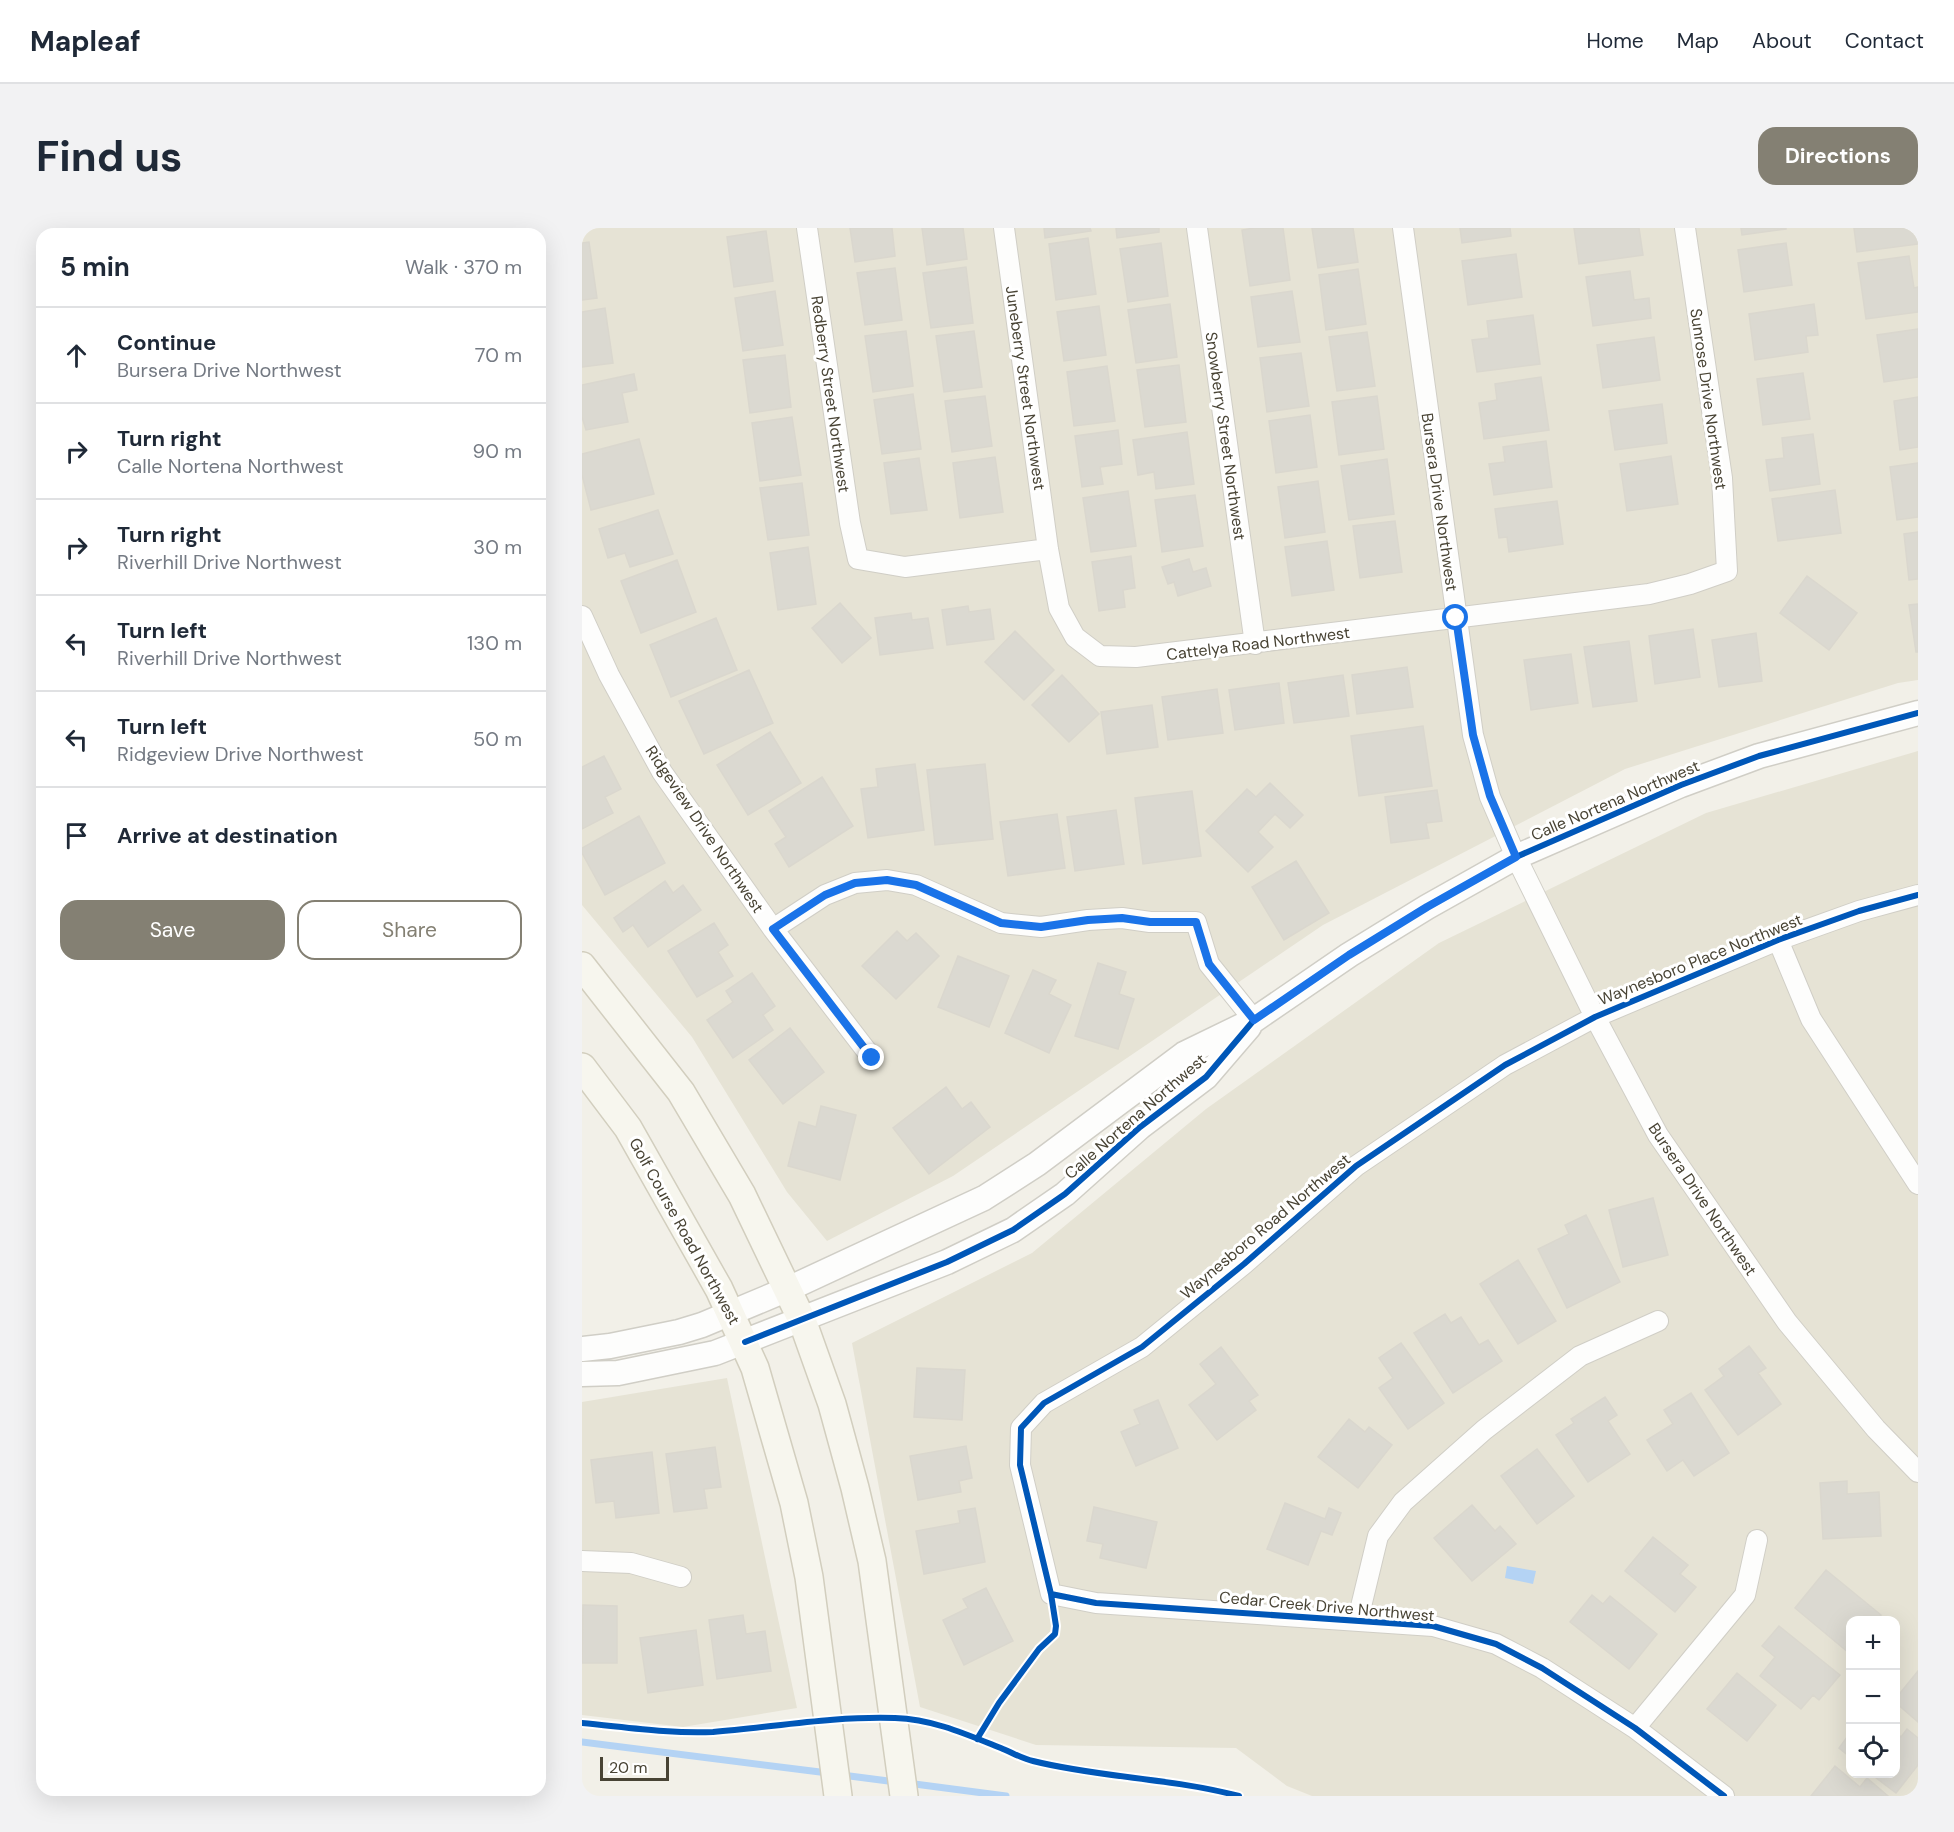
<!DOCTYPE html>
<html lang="en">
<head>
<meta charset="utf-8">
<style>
	:root { --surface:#fff; --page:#f2f2f3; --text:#1f2937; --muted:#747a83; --line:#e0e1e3; --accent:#848073 }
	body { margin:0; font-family:"DM Sans",sans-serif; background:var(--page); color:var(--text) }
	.controls { position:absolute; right:18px; bottom:18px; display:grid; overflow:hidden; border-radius:12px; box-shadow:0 6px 24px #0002 }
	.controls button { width:54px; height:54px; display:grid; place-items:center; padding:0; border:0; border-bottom:2px solid var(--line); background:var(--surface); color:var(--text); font:30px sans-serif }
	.scale { position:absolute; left:18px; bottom:15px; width:69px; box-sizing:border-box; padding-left:6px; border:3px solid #484334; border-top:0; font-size:16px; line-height:21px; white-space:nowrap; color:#484334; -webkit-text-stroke:4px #fff; paint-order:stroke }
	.stop { position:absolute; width:18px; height:18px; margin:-14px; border:4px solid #1a73e8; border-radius:50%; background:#fff }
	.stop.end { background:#1a73e8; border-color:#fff; box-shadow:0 2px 6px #0008 }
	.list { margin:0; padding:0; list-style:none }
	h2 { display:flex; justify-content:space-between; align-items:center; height:78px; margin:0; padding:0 24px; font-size:26px }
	h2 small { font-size:20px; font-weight:400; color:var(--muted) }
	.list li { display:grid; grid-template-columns:39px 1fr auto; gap:18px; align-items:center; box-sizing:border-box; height:96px; padding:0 24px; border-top:2px solid var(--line) }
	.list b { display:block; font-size:22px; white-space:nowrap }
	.list p { margin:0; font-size:20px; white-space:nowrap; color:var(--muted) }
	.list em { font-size:20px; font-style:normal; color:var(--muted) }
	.actions { display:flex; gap:12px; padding:18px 24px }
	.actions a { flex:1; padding:14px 0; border:2px solid var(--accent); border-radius:18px; text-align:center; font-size:21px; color:var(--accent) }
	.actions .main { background:var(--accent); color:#fff }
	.icon { flex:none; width:33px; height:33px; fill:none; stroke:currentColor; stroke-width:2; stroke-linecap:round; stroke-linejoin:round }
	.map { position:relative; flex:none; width:1336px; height:1568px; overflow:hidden; border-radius:18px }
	header { display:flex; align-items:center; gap:36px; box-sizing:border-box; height:84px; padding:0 30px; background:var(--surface); border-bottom:2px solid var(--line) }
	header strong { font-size:28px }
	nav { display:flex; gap:33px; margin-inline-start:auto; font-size:21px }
	.intro { display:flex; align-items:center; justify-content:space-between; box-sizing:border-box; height:144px; padding:0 36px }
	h1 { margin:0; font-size:42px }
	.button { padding:15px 27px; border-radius:18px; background:var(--accent); color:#fff; font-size:21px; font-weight:700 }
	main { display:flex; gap:36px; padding:0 36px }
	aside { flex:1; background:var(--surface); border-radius:18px; box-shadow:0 6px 24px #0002 }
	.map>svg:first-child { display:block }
</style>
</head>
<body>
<header>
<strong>Mapleaf</strong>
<nav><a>Home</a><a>Map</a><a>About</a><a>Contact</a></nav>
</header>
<div class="intro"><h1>Find us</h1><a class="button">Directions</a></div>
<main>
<aside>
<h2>5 min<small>Walk · 370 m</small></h2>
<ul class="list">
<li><svg class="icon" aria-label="ahead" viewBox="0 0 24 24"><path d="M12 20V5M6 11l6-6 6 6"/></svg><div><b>Continue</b><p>Bursera Drive Northwest</p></div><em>70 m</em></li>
<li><svg class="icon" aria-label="right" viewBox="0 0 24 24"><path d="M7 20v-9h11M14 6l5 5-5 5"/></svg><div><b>Turn right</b><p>Calle Nortena Northwest</p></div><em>90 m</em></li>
<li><svg class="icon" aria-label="right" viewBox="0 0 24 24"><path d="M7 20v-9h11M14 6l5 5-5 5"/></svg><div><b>Turn right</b><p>Riverhill Drive Northwest</p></div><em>30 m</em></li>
<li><svg class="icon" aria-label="left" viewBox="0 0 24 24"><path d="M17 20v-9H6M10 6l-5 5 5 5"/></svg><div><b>Turn left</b><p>Riverhill Drive Northwest</p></div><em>130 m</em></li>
<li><svg class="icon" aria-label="left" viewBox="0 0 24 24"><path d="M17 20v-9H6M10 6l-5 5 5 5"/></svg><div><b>Turn left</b><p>Ridgeview Drive Northwest</p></div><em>50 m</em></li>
<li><svg class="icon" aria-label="arrive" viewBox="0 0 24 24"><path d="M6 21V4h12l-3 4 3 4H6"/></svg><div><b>Arrive at destination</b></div></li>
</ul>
<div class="actions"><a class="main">Save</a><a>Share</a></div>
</aside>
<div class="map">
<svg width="1336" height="1568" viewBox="0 0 1336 1568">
	<rect width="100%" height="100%" fill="#f2f0e8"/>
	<path fill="#e6e3d5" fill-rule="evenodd" d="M 0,0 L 1336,0 L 1336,452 L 1316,455 L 1043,541 L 741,697 L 371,948 L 245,1013 L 205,964 L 110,809 L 0,677 Z
		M 1336,523 L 1336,1568 L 730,1568 L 705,1558 L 654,1520 L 454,1517 L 338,1479 L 270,1115 L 450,1025 L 624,881 L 857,715 L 1124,585 ZM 1268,1392 L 1314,1392 L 1314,1546 L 1268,1546 Z
		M 145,1150 L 215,1480 L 101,1499 L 0,1487 L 0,1174 Z"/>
	<path fill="#b4d3f4" d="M 925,1338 L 954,1343 L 951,1356 L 923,1350 Z"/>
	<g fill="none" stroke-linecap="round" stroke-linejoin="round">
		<path stroke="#b4d3f4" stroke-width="7" d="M 0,1514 L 246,1545
			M 260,1547 L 314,1554
			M 325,1555 L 424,1568"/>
	</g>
	<path fill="#dbd9d1" stroke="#dad7ce" stroke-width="1.5" d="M 268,0 L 310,0 L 313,28 L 273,34 Z
		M 340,0 L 381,0 L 385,31 L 345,37 Z
		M 462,0 L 508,0 L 509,3 L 463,10 Z
		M 534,0 L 577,0 L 577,4 L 535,10 Z
		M 672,0 L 701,0 L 708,52 L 668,58 L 660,2 Z
		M 730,0 L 771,0 L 776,34 L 736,40 Z
		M 878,0 L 928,0 L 929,8 L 880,15 Z
		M 992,0 L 1057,0 L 1061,27 L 997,36 Z
		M 1159,0 L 1204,0 L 1204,1 L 1160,7 Z
		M 1272,0 L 1336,0 L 1336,16 L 1275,24 Z
		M 184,3 L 191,53 L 152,59 L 145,9 Z
		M 506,10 L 514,66 L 474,72 L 467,16 Z
		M 7,14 L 15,70 L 0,72 L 0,15 Z
		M 579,15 L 586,68 L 546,74 L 538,21 Z
		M 1204,15 L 1210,57 L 1162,64 L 1156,22 Z
		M 934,26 L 940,69 L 886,77 L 880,33 Z
		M 1327,28 L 1332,60 L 1336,59 L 1336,84 L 1284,91 L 1276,35 Z
		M 384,39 L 391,95 L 349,100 L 341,45 Z
		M 313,40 L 320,92 L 283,97 L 275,45 Z
		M 776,41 L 784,96 L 744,102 L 737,47 Z
		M 1048,43 L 1052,72 L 1067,70 L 1069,90 L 1011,98 L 1004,49 Z
		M 193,63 L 201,117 L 161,123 L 153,70 Z
		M 710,63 L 718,114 L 676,119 L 669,69 Z
		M 588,76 L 595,129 L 554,135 L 546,82 Z
		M 1232,76 L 1236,107 L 1224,108 L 1226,124 L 1173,132 L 1167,86 Z
		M 517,78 L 524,127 L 482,133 L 475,84 Z
		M 23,80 L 31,135 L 0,139 L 0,84 Z
		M 951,87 L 958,136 L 895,144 L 890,112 L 907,110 L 905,93 Z
		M 1336,101 L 1336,149 L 1302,154 L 1295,107 Z
		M 324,103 L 331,158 L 291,164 L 283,108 Z
		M 392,103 L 400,159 L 362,164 L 354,108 Z
		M 785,104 L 793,158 L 755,163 L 747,109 Z
		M 1072,109 L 1078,152 L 1021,160 L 1015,117 Z
		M 719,125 L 727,178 L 685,184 L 678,130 Z
		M 203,127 L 209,179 L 168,185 L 161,132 Z
		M 597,137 L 604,194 L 563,199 L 555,142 Z
		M 525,138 L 533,193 L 492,198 L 485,144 Z
		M 1221,145 L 1228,191 L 1181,197 L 1175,151 Z
		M 52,146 L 55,162 L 40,165 L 46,194 L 4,202 L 0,189 L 0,157 Z
		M 959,149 L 967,202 L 902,211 L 897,175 L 915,172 L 913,156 Z
		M 331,166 L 339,221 L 300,226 L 292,172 Z
		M 403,168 L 410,218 L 370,224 L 363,173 Z
		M 795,168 L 802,221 L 757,227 L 750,174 Z
		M 1336,169 L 1336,219 L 1318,222 L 1312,173 Z
		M 1080,176 L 1085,215 L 1033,222 L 1027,183 Z
		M 728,187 L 735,239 L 694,245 L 687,193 Z
		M 210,189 L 219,247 L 178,253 L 170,195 Z
		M 536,202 L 540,236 L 518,239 L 521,256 L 500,259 L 493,208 Z
		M 605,204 L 612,256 L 574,261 L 572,244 L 556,247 L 551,212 Z
		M 1231,206 L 1238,256 L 1188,263 L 1184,232 L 1202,230 L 1200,210 Z
		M 57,211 L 72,266 L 9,282 L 0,247 L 0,226 Z
		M 964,213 L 970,259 L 912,267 L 907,236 L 923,234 L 921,219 Z
		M 1089,228 L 1096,276 L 1045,283 L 1038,236 Z
		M 413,229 L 421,284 L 378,290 L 371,235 Z
		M 337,230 L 345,282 L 309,286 L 302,235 Z
		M 805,231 L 812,286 L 767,292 L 759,238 Z
		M 1336,235 L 1336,289 L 1315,292 L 1308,239 Z
		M 736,253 L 743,304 L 703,310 L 696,259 Z
		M 220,255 L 227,307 L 186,312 L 178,260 Z
		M 1253,262 L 1259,305 L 1196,313 L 1190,271 Z
		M 546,263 L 554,318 L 509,324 L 501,270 Z
		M 613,267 L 621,318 L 580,324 L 573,272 Z
		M 975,273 L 981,316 L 927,324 L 925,309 L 917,310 L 913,281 Z
		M 76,282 L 91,326 L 48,339 L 43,325 L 26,330 L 17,301 Z
		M 813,293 L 820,344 L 778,350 L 771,298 Z
		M 1336,304 L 1336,351 L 1327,352 L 1322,306 Z
		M 745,313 L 752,362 L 710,368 L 703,319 Z
		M 226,319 L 234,376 L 196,382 L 188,325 Z
		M 549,328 L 553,360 L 541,362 L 543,379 L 517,383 L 510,334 Z
		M 607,331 L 611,344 L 624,340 L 629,358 L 596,368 L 592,354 L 586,356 L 580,339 Z
		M 95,332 L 114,384 L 59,405 L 39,353 Z
		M 1225,348 L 1275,385 L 1247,422 L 1198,385 Z
		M 258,375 L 289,410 L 260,435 L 230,400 Z
		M 1336,376 L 1336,424 L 1334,424 L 1327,377 Z
		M 386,378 L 387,384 L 408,381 L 412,411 L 365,417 L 360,382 Z
		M 329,385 L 330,392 L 346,390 L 351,420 L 298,427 L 293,390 Z
		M 134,390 L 155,442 L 89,469 L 68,417 Z
		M 1111,401 L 1118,449 L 1073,456 L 1067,408 Z
		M 433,403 L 472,442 L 442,472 L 403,434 Z
		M 1174,405 L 1180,453 L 1137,459 L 1130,412 Z
		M 1047,413 L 1055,473 L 1011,479 L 1002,419 Z
		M 989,426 L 996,475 L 949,482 L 942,432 Z
		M 825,439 L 831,479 L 775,486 L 770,447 Z
		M 167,442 L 191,495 L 122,526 L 97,473 Z
		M 480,447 L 517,486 L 487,514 L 450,477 Z
		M 761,447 L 767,488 L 712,495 L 706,455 Z
		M 697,455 L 702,495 L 653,502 L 647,462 Z
		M 635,461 L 641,505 L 586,512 L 580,469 Z
		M 570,477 L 576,519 L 525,526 L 519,484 Z
		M 841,498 L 850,558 L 777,568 L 769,508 Z
		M 188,504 L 219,555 L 166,587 L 135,537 Z
		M 22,528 L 39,561 L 23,569 L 31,585 L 0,601 L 0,539 Z
		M 333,536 L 342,602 L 286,610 L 279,561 L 296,559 L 294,541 Z
		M 403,536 L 411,611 L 353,617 L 345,542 Z
		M 240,549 L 271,598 L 207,639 L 193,616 L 204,609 L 187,583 Z
		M 688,555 L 721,587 L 708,600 L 693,586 L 676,604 L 691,619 L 666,644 L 624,603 L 665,561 L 674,569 Z
		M 855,562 L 860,593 L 844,595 L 847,610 L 809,615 L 803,569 Z
		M 610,563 L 619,628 L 561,636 L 553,570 Z
		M 534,582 L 542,636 L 493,643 L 485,589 Z
		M 475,586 L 483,640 L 426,648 L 418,594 Z
		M 57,588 L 83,635 L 23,667 L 0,625 L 0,620 Z
		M 714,633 L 747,685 L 702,712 L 670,659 Z
		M 83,653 L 91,665 L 101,657 L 119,682 L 66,719 L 51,697 L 41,704 L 32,690 Z
		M 132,695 L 146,717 L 136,724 L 151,748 L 115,769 L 86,723 Z
		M 315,703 L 325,713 L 334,705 L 357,728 L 314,771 L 280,738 Z
		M 376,728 L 427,748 L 407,799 L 356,779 Z
		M 516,735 L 544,744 L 537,766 L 552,771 L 536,821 L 493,808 Z
		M 451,742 L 474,752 L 467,766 L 489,777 L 467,825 L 423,805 Z
		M 170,745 L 193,778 L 181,787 L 191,802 L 151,830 L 125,792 L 151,774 L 144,763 Z
		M 208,800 L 242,844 L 201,876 L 167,832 Z
		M 364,859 L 380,881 L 389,874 L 408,899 L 347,946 L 311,900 Z
		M 239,878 L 274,887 L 258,952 L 206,938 L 217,894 L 234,899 Z
		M 1071,970 L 1086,1027 L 1041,1039 L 1027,982 Z
		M 1004,987 L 1038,1054 L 985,1080 L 956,1021 L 987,1006 L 983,997 Z
		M 936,1032 L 974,1093 L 936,1116 L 898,1056 Z
		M 863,1086 L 869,1095 L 879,1089 L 897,1117 L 906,1112 L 920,1133 L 871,1165 L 832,1105 Z
		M 819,1115 L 862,1175 L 826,1201 L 797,1160 L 811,1150 L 797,1130 Z
		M 1167,1118 L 1184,1140 L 1176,1145 L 1199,1176 L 1156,1207 L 1123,1162 L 1142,1148 L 1137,1141 Z
		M 639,1119 L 676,1167 L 667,1173 L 674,1182 L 635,1212 L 607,1177 L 634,1156 L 618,1136 Z
		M 335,1140 L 383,1142 L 380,1192 L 332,1189 Z
		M 1109,1165 L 1147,1225 L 1112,1248 L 1101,1232 L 1085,1243 L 1065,1212 L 1091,1196 L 1082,1182 Z
		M 1023,1169 L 1035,1187 L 1026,1193 L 1048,1226 L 1006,1254 L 974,1207 L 992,1195 L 989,1191 Z
		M 576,1172 L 596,1220 L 554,1238 L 539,1204 L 558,1196 L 552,1182 Z
		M 767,1191 L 783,1204 L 787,1199 L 810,1217 L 776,1260 L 736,1229 Z
		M 384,1218 L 390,1250 L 377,1253 L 379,1264 L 336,1272 L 328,1228 Z
		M 133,1219 L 139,1259 L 122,1261 L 125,1280 L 92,1284 L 84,1226 Z
		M 955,1221 L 992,1268 L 955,1296 L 919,1248 Z
		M 70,1224 L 77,1285 L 34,1290 L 32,1273 L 14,1275 L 9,1232 Z
		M 1265,1253 L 1265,1266 L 1297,1264 L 1299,1308 L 1241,1311 L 1238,1255 Z
		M 703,1275 L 743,1291 L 747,1280 L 759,1285 L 750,1307 L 739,1303 L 726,1337 L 685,1321 Z
		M 890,1277 L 913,1303 L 918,1298 L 934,1316 L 890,1353 L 852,1310 Z
		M 512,1279 L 575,1294 L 564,1340 L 518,1330 L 521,1316 L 505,1313 Z
		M 393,1280 L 403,1334 L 342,1346 L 334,1303 L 378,1295 L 376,1283 Z
		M 1071,1309 L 1106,1337 L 1098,1346 L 1114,1359 L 1093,1384 L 1043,1343 Z
		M 1244,1342 L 1299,1387 L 1294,1392 L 1268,1392 L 1267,1425 L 1213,1380 Z
		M 404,1360 L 431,1413 L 382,1437 L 361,1392 L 386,1380 L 381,1371 Z
		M 1010,1367 L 1021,1376 L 1028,1368 L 1075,1406 L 1047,1441 L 988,1394 Z
		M 1,1377 L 35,1378 L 35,1435 L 0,1435 Z
		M 161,1387 L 164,1406 L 183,1403 L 189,1443 L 135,1451 L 127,1392 Z
		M 1197,1398 L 1258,1447 L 1237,1472 L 1231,1467 L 1219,1481 L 1178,1448 L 1193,1429 L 1180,1418 Z
		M 114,1402 L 121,1457 L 66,1465 L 58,1410 Z
		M 1336,1443 L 1336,1494 L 1314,1475 L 1314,1470 Z
		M 1155,1445 L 1194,1477 L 1165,1513 L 1125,1481 Z
		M 1325,1501 L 1336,1510 L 1336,1537 L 1314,1565 L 1289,1546 L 1314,1546 L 1314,1504 L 1319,1509 Z
		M 1268,1505 L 1268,1529 L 1257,1520 Z
		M 1253,1538 L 1278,1559 L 1285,1550 L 1306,1568 L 1229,1568 Z"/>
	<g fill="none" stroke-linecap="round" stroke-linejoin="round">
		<defs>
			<path id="minor" d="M 225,0 L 268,295 L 276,331 L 323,339 L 466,321
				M 422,0 L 466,321 L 477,380 L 493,409 L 518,428 L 554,429 L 1067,366 L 1108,356 L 1145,343 L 1140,250 L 1103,0
				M 615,0 L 673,416
				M 821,0 L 891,507 L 908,569 L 934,629 L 1013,789 L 1076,907 L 1205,1094 L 1294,1201 L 1336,1244
				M 0,388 L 27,447 L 80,544 L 191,701 L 290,830
				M 191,701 L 243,667 L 273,655 L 305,652 L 334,657 L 419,695 L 459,699 L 506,692 L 540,690 L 568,694 L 614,694 L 627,736 L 672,792
				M 1196,712 L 1229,791 L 1336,956
				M 0,1333 L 49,1335 L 99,1349
				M 776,1391 L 796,1308 L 821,1274 L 902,1202 L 998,1128 L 1076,1093
				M 1053,1500 L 1163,1367 L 1175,1312
				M 1142,1568 L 1053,1500 L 960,1440 L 914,1416 L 851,1398 L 514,1375 L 469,1366 L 438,1237 L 439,1200 L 462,1175 L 560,1119 L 662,1036 L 774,938 L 923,837 L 1013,789 L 1196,712 L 1277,683 L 1336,667"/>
			<path id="tertiary" d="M 0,1121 L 28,1118 L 97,1104 L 120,1097 L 206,1061 L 402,970 L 455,936 L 602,826 L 672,792 L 767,727 L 845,679 L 934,629 L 1099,557 L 1177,528 L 1336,485
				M 0,1146 L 36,1145 L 133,1125 L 365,1034 L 431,1002 L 483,966 L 558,899 L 624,849 L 667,799"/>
			<path id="secondary" d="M 0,738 L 99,864 L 160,967 L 220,1092 L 250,1176 L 273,1260 L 290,1333 L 322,1568
				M 0,839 L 46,900 L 137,1061 L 173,1140 L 212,1275 L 227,1349 L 256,1568"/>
		</defs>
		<use href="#minor" stroke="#d0cec6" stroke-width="22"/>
		<use href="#tertiary" stroke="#d0cec6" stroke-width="27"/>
		<use href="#secondary" stroke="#d2cebe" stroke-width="30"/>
		<use href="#minor" stroke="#fdfdfc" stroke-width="20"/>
		<use href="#tertiary" stroke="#fdfdfc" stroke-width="24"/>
		<use href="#secondary" stroke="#f7f6ee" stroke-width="27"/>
		<defs>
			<path id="cycleway" d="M 163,1114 L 365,1034 L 431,1002 L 483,966 L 558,899 L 624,849 L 672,792 L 767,727 L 845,679 L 934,629 L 1099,557 L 1177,528 L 1336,485
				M 0,1495 C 43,1499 88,1506 131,1504 C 192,1499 252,1488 313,1490 C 351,1491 386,1507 421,1521 C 431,1525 441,1531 451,1533 C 519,1550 589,1550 657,1568
				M 395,1511 L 417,1475 L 457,1421 L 473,1406 L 474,1398 L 469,1366
				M 1142,1568 L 1053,1500 L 960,1440 L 914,1416 L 851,1398 L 514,1375 L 469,1366 L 438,1237 L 439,1200 L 462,1175 L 560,1119 L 662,1036 L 774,938 L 923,837 L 1013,789 L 1196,712 L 1277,683 L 1336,667"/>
		</defs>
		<use href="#cycleway" stroke="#fff" stroke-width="10"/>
		<use href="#cycleway" stroke="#0057b8" stroke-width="6"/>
	</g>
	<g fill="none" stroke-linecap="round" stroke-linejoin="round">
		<path stroke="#1a73e8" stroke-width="8" d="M 290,830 L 191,701 L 243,667 L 273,655 L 305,652 L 334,657 L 419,695 L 459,699 L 506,692 L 540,690 L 568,694 L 614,694 L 627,736 L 672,792 L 767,727 L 845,679 L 934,629 L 908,568 L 891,507 L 874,390"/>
	</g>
	<g text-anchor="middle" stroke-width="6" stroke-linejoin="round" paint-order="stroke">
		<g font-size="16" fill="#484334" stroke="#fff">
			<text transform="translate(444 160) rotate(82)" y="6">Juneberry Street Northwest</text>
			<text transform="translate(249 166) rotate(82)" y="6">Redberry Street Northwest</text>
			<text transform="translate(1127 171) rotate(82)" y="6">Sunrose Drive Northwest</text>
			<text transform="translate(644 208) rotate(82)" y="6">Snowberry Street Northwest</text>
			<text transform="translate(858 274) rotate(82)" y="6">Bursera Drive Northwest</text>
			<text transform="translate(676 415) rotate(-7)" y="6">Cattelya Road Northwest</text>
			<text transform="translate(1033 572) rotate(-23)" y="6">Calle Nortena Northwest</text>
			<text transform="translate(123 601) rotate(56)" y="6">Ridgeview Drive Northwest</text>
			<text transform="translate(1118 731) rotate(-22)" y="6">Waynesboro Place Northwest</text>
			<text transform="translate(553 888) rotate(-41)" y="6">Calle Nortena Northwest</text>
			<text transform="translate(1121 971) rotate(56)" y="6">Bursera Drive Northwest</text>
			<text transform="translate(683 998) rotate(-40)" y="6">Waynesboro Road Northwest</text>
			<text transform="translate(103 1003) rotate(61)" y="6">Golf Course Road Northwest</text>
			<text transform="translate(745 1378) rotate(5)" y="6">Cedar Creek Drive Northwest</text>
		</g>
	</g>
</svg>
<div class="controls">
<button>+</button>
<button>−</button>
<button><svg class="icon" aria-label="locate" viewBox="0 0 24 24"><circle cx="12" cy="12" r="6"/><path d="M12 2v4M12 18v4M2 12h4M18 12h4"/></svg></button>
</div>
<div class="scale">20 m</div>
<div class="stop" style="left:874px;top:390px"></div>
<div class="stop end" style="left:290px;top:830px"></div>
</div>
</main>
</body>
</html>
